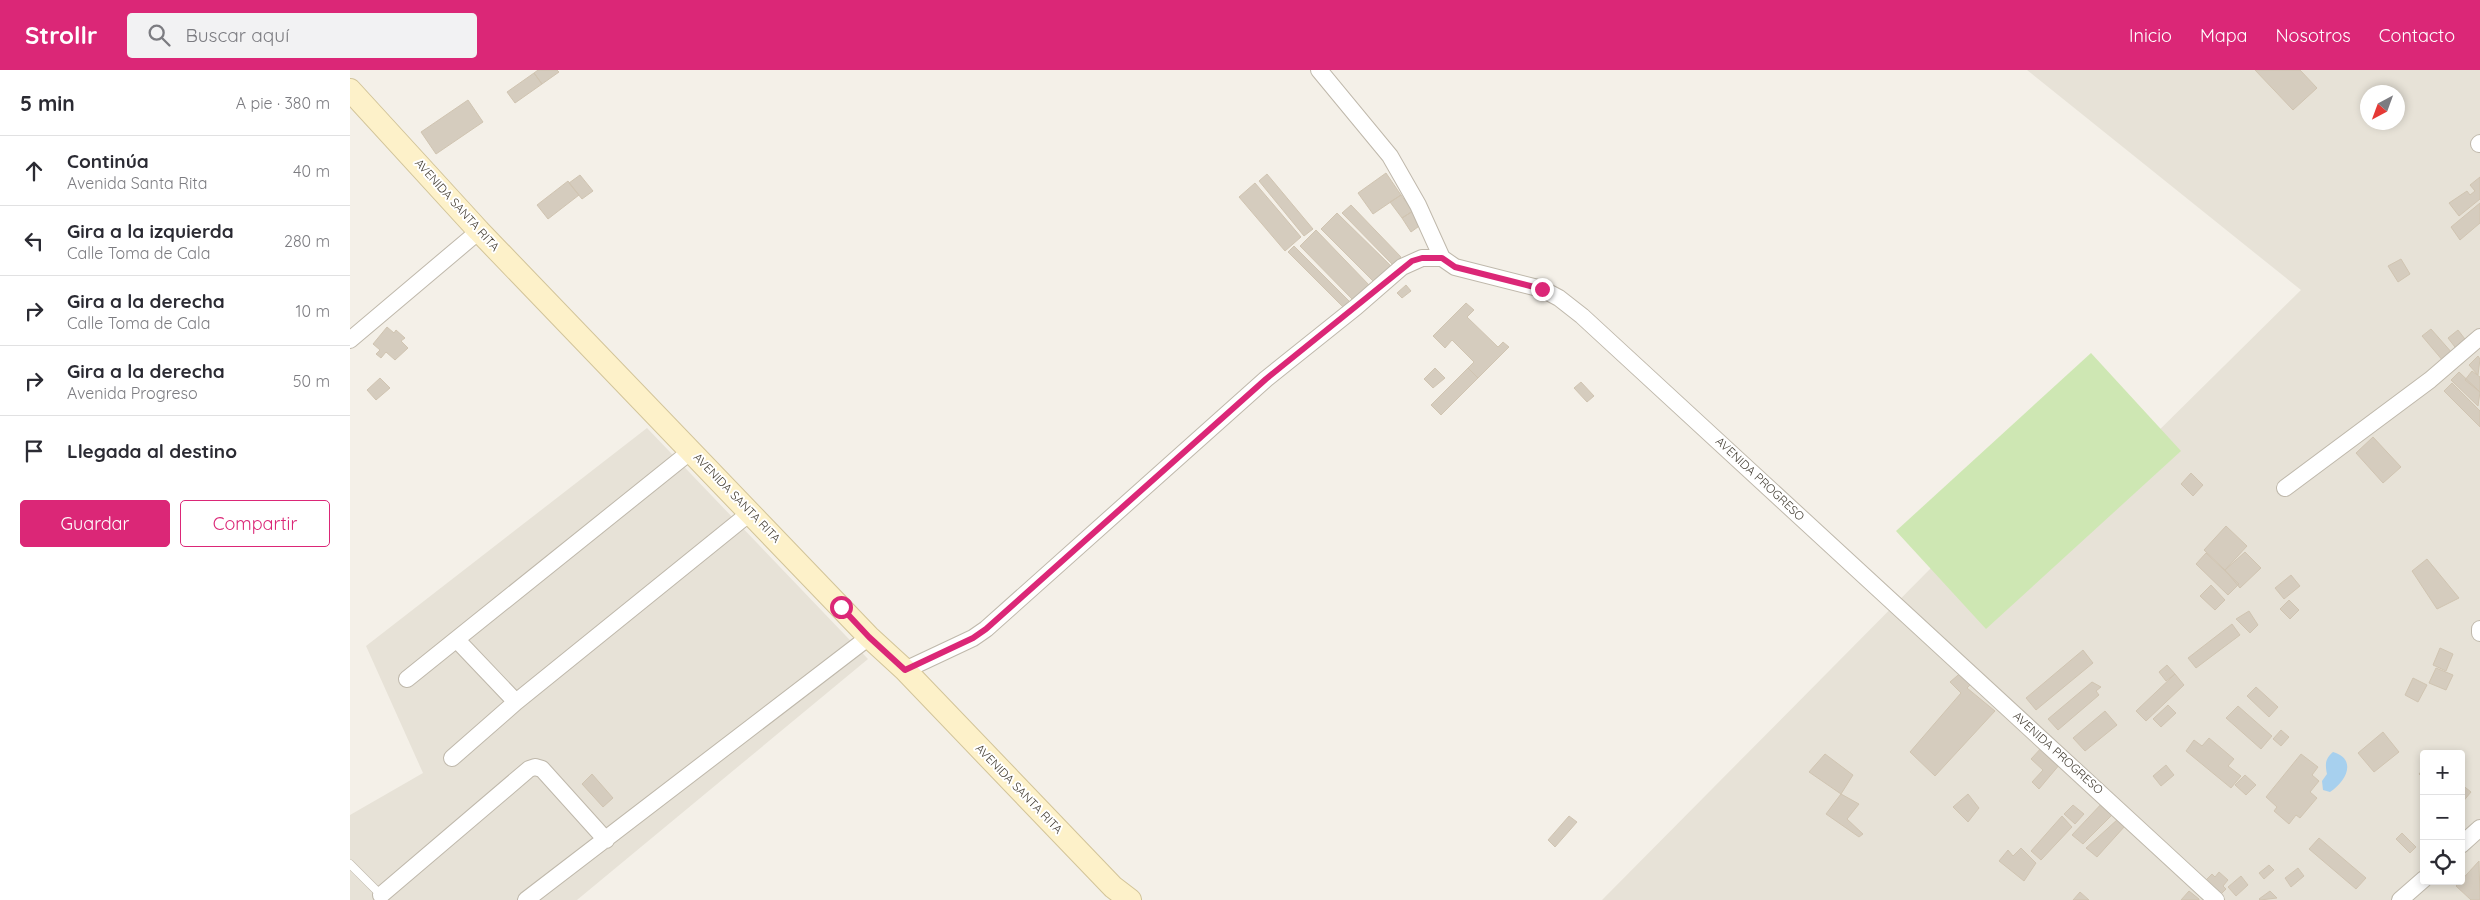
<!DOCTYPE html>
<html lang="es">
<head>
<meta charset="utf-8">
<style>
	:root { --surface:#fff; --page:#f2f2f3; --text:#2b2b33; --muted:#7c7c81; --line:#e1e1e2; --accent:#db2777 }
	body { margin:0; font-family:Quicksand,sans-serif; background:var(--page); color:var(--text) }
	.controls { position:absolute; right:15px; bottom:15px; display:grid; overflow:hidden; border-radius:5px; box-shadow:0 2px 8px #0003 }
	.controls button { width:45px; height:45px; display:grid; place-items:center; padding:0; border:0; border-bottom:1px solid var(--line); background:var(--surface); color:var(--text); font:25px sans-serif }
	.compass { position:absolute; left:2010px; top:15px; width:45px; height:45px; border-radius:50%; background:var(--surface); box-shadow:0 2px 8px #0003; rotate:221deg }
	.stop { position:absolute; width:15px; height:15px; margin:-11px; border:4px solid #db2777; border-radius:50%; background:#fff }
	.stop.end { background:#db2777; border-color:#fff; box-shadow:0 1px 5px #0008 }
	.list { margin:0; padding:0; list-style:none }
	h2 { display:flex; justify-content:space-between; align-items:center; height:65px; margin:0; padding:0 20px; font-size:21px }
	h2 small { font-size:16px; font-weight:400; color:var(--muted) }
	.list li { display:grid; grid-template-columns:32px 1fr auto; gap:15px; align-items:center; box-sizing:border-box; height:70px; padding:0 20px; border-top:1px solid var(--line) }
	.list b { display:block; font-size:19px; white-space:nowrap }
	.list p { margin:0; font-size:16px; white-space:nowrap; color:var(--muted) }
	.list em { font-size:16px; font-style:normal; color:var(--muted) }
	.actions { display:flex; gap:10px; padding:15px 20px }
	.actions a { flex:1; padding:11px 0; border:1px solid var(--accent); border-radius:5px; text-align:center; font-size:18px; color:var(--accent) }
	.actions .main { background:var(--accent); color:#fff }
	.icon { flex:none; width:28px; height:28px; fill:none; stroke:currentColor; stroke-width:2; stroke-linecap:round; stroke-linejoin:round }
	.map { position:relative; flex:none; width:2130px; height:830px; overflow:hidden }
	header { display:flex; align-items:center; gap:30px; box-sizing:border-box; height:70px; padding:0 25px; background:var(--accent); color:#fff }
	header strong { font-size:24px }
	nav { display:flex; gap:28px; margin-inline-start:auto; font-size:18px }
	.search { width:350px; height:45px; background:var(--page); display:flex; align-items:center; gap:12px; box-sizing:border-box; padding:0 18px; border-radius:5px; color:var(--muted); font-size:19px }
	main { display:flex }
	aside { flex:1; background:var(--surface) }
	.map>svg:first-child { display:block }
</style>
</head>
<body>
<header>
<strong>Strollr</strong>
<div class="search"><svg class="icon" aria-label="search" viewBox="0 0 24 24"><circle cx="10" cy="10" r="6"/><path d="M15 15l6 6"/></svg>Buscar aquí</div>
<nav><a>Inicio</a><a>Mapa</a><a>Nosotros</a><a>Contacto</a></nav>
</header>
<main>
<aside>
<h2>5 min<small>A pie · 380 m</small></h2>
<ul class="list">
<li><svg class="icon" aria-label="ahead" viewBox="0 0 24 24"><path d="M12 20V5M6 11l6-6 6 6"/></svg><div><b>Continúa</b><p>Avenida Santa Rita</p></div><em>40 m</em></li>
<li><svg class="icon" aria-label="left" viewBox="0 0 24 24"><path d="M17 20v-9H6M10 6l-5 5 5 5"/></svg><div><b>Gira a la izquierda</b><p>Calle Toma de Cala</p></div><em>280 m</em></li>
<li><svg class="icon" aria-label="right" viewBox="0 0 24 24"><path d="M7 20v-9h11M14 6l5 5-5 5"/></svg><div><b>Gira a la derecha</b><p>Calle Toma de Cala</p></div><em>10 m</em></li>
<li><svg class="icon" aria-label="right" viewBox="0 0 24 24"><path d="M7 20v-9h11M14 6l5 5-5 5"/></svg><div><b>Gira a la derecha</b><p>Avenida Progreso</p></div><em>50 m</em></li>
<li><svg class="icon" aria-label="arrive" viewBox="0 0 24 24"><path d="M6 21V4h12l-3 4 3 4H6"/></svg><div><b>Llegada al destino</b></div></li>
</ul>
<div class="actions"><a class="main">Guardar</a><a>Compartir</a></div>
</aside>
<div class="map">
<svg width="2130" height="830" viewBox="0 0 2130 830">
	<rect width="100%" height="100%" fill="#f4f0e8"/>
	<path fill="#e7e2d7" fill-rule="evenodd" d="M 1677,0 L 2130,0 L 2130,830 L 1252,830 L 1581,498 L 1625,542 L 1951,220 ZM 2018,22 L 2048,22 L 2048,52 L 2018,52 ZM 2074,684 L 2111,684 L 2111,811 L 2074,811 Z
		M 297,358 L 518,589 L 227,830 L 0,830 L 0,745 L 73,703 L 16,576 Z"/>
	<path fill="#cee7b3" d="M 1741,283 L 1831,381 L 1636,559 L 1546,461 Z"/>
	<path fill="#a7d0ee" d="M 1983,682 C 2007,689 1997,711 1980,722 L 1973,720 L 1972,711 L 1977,704 C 1975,694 1975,689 1983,682 Z"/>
	<path fill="#d5ccbe" stroke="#d0c4b1" d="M 188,0 L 207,0 L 209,2 L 192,14 L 184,3 Z
		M 1905,0 L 1950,0 L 1967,18 L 1943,40 Z
		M 184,3 L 192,14 L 165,33 L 157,22 Z
		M 118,30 L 133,52 L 86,84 L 71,62 Z
		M 1036,103 L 1051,125 L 1023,144 L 1008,123 Z
		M 917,104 L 963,159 L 954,166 L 909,111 Z
		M 230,105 L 243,121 L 232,129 L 219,113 Z
		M 2130,107 L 2130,129 L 2109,146 L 2099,133 L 2117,121 L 2120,125 L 2125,121 L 2120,115 Z
		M 218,111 L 229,125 L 198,149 L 187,135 Z
		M 905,113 L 951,167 L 935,181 L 889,127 Z
		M 1051,125 L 1063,141 L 1052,148 L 1040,132 Z
		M 2130,133 L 2130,153 L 2110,170 L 2101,157 Z
		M 1001,135 L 1051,187 L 1043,195 L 992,143 Z
		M 1063,141 L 1072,154 L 1061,162 L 1052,148 Z
		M 987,143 L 1041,196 L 1025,213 L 971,159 Z
		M 966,160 L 1020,216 L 1004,231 L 950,176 Z
		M 944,176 L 1000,232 L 994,238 L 938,182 Z
		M 2051,189 L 2060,204 L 2048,212 L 2038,196 Z
		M 1056,215 L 1061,221 L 1052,228 L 1047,223 Z
		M 1116,233 L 1124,240 L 1117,247 L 1148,277 L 1153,272 L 1159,277 L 1128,308 L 1118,298 L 1124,292 L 1102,270 L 1095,278 L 1083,266 Z
		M 37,257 L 44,263 L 46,260 L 55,268 L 51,271 L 58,278 L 45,290 L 36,282 L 31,288 L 26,284 L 30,280 L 23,274 Z
		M 2081,259 L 2103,284 L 2094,292 L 2072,266 Z
		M 2108,260 L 2118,273 L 2108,281 L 2098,268 Z
		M 2128,286 L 2130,289 L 2128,305 L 2119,295 Z
		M 1085,298 L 1095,308 L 1083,318 L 1074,309 Z
		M 1118,298 L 1128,308 L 1091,345 L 1081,335 Z
		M 2122,301 L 2130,307 L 2130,322 L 2115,310 Z
		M 2109,302 L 2130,322 L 2128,336 L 2101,310 Z
		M 30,308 L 40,318 L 26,330 L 17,320 Z
		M 1231,312 L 1244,326 L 1237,332 L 1224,318 Z
		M 2102,313 L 2130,341 L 2130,357 L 2094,321 Z
		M 2023,367 L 2051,397 L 2033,413 L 2006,383 Z
		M 1841,403 L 1853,415 L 1843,426 L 1831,414 Z
		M 1876,456 L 1897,476 L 1875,500 L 1854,480 Z
		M 1895,482 L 1911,498 L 1890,518 L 1875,500 Z
		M 1856,483 L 1889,514 L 1878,525 L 1846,494 Z
		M 2077,489 L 2109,528 L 2087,539 L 2062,501 Z
		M 1941,505 L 1950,516 L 1934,529 L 1925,518 Z
		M 1861,515 L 1875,530 L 1865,540 L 1850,526 Z
		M 1939,530 L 1949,540 L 1940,549 L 1930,539 Z
		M 1899,541 L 1908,555 L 1900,563 L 1886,549 Z
		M 1882,554 L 1890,565 L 1846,598 L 1838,588 Z
		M 2090,578 L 2103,584 L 2096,601 L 2083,595 Z
		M 1733,580 L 1743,593 L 1686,640 L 1676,628 Z
		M 1817,595 L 1825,604 L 1816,611 L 1809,602 Z
		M 2086,598 L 2103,605 L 2096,620 L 2079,613 Z
		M 1614,600 L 1625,610 L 1617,618 L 1645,641 L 1585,706 L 1560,682 L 1611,623 L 1600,612 Z
		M 1825,604 L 1834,615 L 1796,651 L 1786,641 Z
		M 2063,608 L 2077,615 L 2068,632 L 2055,625 Z
		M 1742,612 L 1751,617 L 1746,621 L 1749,625 L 1708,660 L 1698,649 Z
		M 1906,617 L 1928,637 L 1919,647 L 1897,626 Z
		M 1818,635 L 1826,643 L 1811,657 L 1803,649 Z
		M 1888,636 L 1922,666 L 1911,679 L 1876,648 Z
		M 1755,641 L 1767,655 L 1735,681 L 1723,668 Z
		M 1931,660 L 1939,667 L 1931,676 L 1923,669 Z
		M 2033,662 L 2049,682 L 2024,702 L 2008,683 Z
		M 1859,668 L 1884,689 L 1878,696 L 1891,706 L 1881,718 L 1836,681 L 1844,670 L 1852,676 Z
		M 1693,676 L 1710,694 L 1689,719 L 1682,712 L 1693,700 L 1681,689 Z
		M 1475,684 L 1503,705 L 1491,724 L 1459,702 Z
		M 1951,684 L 1968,697 L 1962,705 L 1969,711 L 1960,722 L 1967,728 L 1950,748 L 1946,745 L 1939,754 L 1924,741 L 1927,737 L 1916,727 Z
		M 1816,695 L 1824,705 L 1811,716 L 1803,706 Z
		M 2074,698 L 2074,708 L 2069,704 Z
		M 242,704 L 263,728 L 253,737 L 232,714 Z
		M 1895,705 L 1906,715 L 1896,725 L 1885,715 Z
		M 2111,714 L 2121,722 L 2111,734 Z
		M 1491,724 L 1509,734 L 1497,749 L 1513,764 L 1509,767 L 1476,744 Z
		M 1618,724 L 1629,738 L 1618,752 L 1603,737 Z
		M 1755,730 L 1767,740 L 1733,774 L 1722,765 Z
		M 1723,735 L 1734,744 L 1725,754 L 1714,744 Z
		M 1219,746 L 1227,752 L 1205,777 L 1198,770 Z
		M 1712,746 L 1722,757 L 1691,790 L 1681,781 Z
		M 1768,749 L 1775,756 L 1747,787 L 1736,778 Z
		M 2052,763 L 2066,777 L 2060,783 L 2046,769 Z
		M 1969,768 L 2016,808 L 2006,819 L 1959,779 Z
		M 1671,778 L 1686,793 L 1674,811 L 1649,791 L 1658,780 L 1663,786 Z
		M 2129,791 L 2130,830 L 2121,830 L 2106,816 Z
		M 1919,795 L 1924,800 L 1914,809 L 1909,803 Z
		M 1948,798 L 1954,806 L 1941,817 L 1935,808 Z
		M 1869,802 L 1878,810 L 1873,816 L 1876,819 L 1870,825 L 1855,811 L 1862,804 L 1865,807 Z
		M 1891,806 L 1898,815 L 1886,826 L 1878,817 Z
		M 1839,821 L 1849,829 L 1849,830 L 1831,830 Z
		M 1920,821 L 1927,828 L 1910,830 L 1909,829 Z
		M 1730,822 L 1739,830 L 1723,830 Z"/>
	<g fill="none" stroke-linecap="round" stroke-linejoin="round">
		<defs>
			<path id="lane" d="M 0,794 L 32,826"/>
			<path id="street" d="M 969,0 L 1040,86 L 1068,135 L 1092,188 L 1105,197 L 1192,219 L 1209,228 L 1232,246 L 1866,830
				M 2129,74 L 2130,73
				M 0,270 L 129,161
				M 1935,418 L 2080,310 L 2130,267
				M 2130,559 L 2130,563
				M 107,570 L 166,632
				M 555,600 L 623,568 L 636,559 L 916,309 L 1006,237 L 1052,197 L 1072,188 L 1092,188
				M 57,609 L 341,381
				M 102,688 L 166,632 L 401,442
				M 2111,775 L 2130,758
				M 31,825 L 179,699 L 185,697 L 192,699 L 256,770
				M 176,830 L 519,567
				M 2050,830 L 2074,809"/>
			<path id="secondary" d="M 0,20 L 129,161 L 519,567 L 555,600 L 763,817 L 780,830"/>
		</defs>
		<use href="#lane" stroke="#bfb8ab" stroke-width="9"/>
		<use href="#street" stroke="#bfb8ab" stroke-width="18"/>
		<use href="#secondary" stroke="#d2c499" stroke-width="24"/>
		<use href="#lane" stroke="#fff" stroke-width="8"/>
		<use href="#street" stroke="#fff" stroke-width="16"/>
		<use href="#secondary" stroke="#fdf1c9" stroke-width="22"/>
	</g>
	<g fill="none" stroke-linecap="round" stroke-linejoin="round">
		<path stroke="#db2777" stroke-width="6" d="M 491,537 L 519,567 L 555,600 L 623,568 L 636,559 L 916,309 L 1062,191 L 1072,188 L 1092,188 L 1105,197 L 1192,219"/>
	</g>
	<g text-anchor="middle" stroke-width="4" stroke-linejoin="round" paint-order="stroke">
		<g font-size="12" fill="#474137" stroke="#fff">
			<text transform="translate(107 135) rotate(48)" y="4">AVENIDA SANTA RITA</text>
			<text transform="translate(1410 409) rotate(43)" y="4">AVENIDA PROGRESO</text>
			<text transform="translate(387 428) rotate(46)" y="4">AVENIDA SANTA RITA</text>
			<text transform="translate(1708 683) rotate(42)" y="4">AVENIDA PROGRESO</text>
			<text transform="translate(669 719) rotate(46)" y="4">AVENIDA SANTA RITA</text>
		</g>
	</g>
</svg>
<div class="controls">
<button>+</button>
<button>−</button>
<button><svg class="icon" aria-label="locate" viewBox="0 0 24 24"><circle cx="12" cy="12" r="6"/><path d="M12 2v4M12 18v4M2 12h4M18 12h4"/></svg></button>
</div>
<svg class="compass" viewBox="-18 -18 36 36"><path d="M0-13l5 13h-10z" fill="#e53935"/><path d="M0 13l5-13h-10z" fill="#7c7c81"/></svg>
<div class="stop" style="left:491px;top:537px"></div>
<div class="stop end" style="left:1192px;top:219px"></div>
</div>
</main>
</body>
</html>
